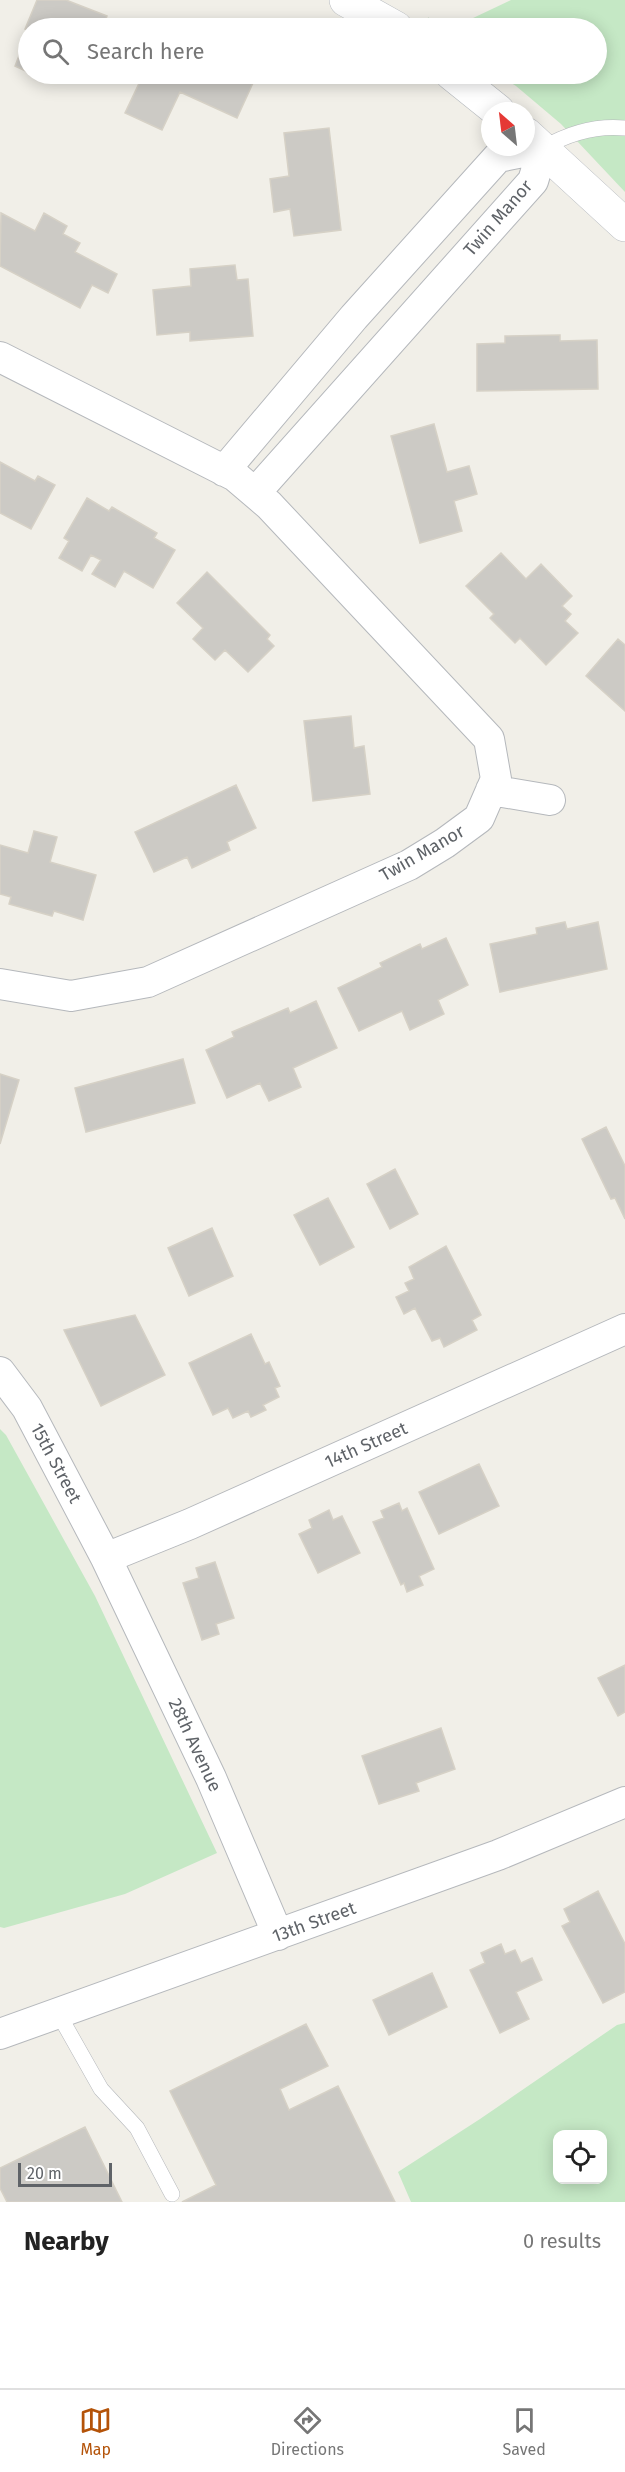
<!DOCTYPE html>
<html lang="en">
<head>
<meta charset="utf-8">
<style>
	:root { --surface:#fff; --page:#f2f2f2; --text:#222; --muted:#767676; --line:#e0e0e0; --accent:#b45309 }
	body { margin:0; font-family:"Fira Sans",sans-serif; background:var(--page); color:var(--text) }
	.controls { position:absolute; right:18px; bottom:18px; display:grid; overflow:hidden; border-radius:12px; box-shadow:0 3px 15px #0003 }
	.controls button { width:54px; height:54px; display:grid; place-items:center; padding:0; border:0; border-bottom:2px solid var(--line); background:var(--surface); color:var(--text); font:30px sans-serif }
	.compass { position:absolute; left:481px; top:102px; width:54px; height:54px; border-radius:50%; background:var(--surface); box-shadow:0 3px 15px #0003; rotate:332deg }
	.scale { position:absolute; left:18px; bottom:15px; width:94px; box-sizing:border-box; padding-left:6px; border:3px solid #5f6368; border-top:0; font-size:16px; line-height:21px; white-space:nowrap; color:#5f6368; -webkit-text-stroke:4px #fff; paint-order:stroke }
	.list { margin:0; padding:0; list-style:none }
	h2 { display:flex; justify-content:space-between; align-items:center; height:78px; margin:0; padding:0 24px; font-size:26px }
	h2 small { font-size:20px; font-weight:400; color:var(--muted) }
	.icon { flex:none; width:33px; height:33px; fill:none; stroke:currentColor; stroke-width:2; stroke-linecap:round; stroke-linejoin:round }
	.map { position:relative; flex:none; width:625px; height:2202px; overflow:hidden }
	.search { position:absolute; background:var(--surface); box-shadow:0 3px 15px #0003; left:18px; right:18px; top:18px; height:66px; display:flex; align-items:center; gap:15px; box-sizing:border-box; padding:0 21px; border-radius:33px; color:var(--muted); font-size:22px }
	.sheet { height:186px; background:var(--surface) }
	nav { display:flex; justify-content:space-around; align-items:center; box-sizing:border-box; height:84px; border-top:2px solid var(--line); background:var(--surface); font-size:16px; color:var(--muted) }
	nav a { display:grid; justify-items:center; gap:3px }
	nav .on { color:var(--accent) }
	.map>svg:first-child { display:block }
</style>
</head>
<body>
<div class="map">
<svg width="625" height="2202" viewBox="0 0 625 2202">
	<rect width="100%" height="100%" fill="#f1efe8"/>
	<path fill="#c5e8c5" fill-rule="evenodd" d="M 511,0 L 625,0 L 625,192 L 561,124 L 516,86 L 497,74 L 596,74 L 596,28 L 452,28 Z
		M 0,1429 L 6,1435 L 95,1596 L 217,1853 L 125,1894 L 4,1928 L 0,1927 Z
		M 625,2023 L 625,2202 L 411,2202 L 398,2172 L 480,2119 L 617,2025 ZM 602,2134 L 602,2180 L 558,2180 L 558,2134 Z"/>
	<path fill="#cccac5" stroke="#d6d1c6" stroke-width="1.5" d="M 37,0 L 66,0 L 107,16 L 105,22 L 120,28 L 28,28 L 28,30 L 25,29 Z
		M 28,32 L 28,72 L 15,66 Z
		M 141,74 L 232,74 L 253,83 L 237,118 L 180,92 L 162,130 L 125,113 L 142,77 L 139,76 Z
		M 329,128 L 341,230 L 294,236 L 290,209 L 274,212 L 270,179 L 289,176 L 284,133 Z
		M 1,213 L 35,231 L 44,213 L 67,226 L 63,234 L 80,243 L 75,252 L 117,274 L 108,293 L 92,285 L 80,308 L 0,266 Z
		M 235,265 L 237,280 L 248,279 L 253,336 L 190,341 L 190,332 L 157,335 L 153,290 L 191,286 L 190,269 Z
		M 560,335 L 560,341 L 597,340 L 598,389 L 477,391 L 477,344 L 505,343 L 505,336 Z
		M 434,424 L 447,472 L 469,466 L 477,494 L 454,501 L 462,531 L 420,543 L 391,436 Z
		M 0,462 L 35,481 L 38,476 L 55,485 L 31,529 L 0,513 Z
		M 87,498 L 109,511 L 112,507 L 157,533 L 154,538 L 175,550 L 153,588 L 124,571 L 115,587 L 92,574 L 101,560 L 91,555 L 82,571 L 59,558 L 69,541 L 64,538 Z
		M 501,553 L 526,579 L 541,564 L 572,596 L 562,606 L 571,614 L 565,621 L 578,633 L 546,665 L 520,638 L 515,643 L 490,618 L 494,614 L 466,586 Z
		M 207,572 L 270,635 L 267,639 L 274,646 L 248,672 L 225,650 L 215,660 L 193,639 L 203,628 L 177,603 Z
		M 618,639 L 625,645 L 625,711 L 586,676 Z
		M 351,716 L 354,748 L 364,746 L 370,794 L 313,801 L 304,721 Z
		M 236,785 L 256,828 L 227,842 L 230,850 L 192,868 L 187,857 L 154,872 L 135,832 Z
		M 34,831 L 57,837 L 50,862 L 96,875 L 83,920 L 54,911 L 52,916 L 9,904 L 11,897 L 0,894 L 0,845 L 28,853 Z
		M 565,922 L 567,929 L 598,922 L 607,969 L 500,992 L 490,944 L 537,934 L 536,928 Z
		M 446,938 L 468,985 L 438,1000 L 444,1014 L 410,1030 L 402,1011 L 359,1031 L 338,988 L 382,967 L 380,963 L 420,944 L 422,949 Z
		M 316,1001 L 337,1048 L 293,1068 L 301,1087 L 269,1101 L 260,1083 L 227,1098 L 206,1050 L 234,1037 L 232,1032 L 288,1008 L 290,1013 Z
		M 183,1059 L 195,1103 L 86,1132 L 75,1088 Z
		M 0,1074 L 19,1080 L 0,1144 Z
		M 606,1127 L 625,1166 L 625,1219 L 615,1198 L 611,1199 L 582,1139 Z
		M 395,1169 L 418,1214 L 390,1229 L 367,1184 Z
		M 328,1198 L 354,1247 L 320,1265 L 294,1215 Z
		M 212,1228 L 233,1276 L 189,1296 L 168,1248 Z
		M 446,1246 L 481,1315 L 472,1320 L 477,1330 L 444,1347 L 440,1338 L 432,1341 L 415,1308 L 404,1314 L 396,1297 L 409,1291 L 405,1283 L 414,1279 L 409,1267 Z
		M 135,1315 L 165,1375 L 101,1406 L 64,1330 Z
		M 251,1334 L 265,1364 L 269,1362 L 280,1386 L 275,1388 L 279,1397 L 263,1405 L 266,1410 L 251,1417 L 248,1411 L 233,1418 L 228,1408 L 213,1415 L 189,1363 Z
		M 479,1464 L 499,1506 L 439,1534 L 419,1492 Z
		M 399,1503 L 402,1511 L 407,1508 L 434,1569 L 419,1576 L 423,1585 L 407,1592 L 404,1583 L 401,1585 L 373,1522 L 384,1518 L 381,1511 Z
		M 329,1510 L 333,1520 L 342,1516 L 360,1553 L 318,1573 L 299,1534 L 312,1528 L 309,1520 Z
		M 215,1562 L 234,1618 L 216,1624 L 219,1634 L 202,1640 L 183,1583 L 199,1578 L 196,1568 Z
		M 625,1665 L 625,1712 L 618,1716 L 598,1678 Z
		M 441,1728 L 455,1769 L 416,1783 L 419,1791 L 379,1804 L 362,1756 Z
		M 598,1891 L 625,1944 L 625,1992 L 603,2003 L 562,1926 L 570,1922 L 564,1909 Z
		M 501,1944 L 505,1954 L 515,1950 L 521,1963 L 532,1958 L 542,1980 L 516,1992 L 529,2019 L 500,2033 L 470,1970 L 485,1963 L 481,1953 Z
		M 432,1973 L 447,2007 L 389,2035 L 373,2000 Z
		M 306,2024 L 328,2066 L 280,2089 L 289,2110 L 338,2086 L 395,2202 L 182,2202 L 216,2185 L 170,2091 Z
		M 85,2127 L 122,2202 L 7,2202 L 0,2188 L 0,2168 Z"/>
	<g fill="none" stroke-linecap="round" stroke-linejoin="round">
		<defs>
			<path id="service" d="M 543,148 C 569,133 595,125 625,128
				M 58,2013 L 101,2089 L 137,2128 L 172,2194"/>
			<path id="minor" d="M 0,357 L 235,476 L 269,505 L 489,739 L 496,779 L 479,818 L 445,843 L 409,865 L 148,982 L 71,996 L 0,984
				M 224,471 L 354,317 L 498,157 L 543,148 L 533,181 L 255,493
				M 491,790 L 550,800
				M 0,1372 L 27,1408 L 106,1558 L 211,1778 L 278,1935
				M 106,1558 L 190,1524 L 625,1329
				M 0,2034 L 498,1855 L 625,1802"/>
			<path id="secondary" d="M 346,0 L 396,28
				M 452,74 L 498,111
				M 526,134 L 625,225"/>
		</defs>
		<use href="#service" stroke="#b5b8bc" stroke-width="16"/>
		<use href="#minor" stroke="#b5b8bc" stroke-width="32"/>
		<use href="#secondary" stroke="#b6babf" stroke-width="34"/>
		<path stroke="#9cc7a9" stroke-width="4" stroke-dasharray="6 3" stroke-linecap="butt" d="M 427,19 L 439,28"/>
		<use href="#service" stroke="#fff" stroke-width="15"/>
		<use href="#minor" stroke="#fff" stroke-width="30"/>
		<use href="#secondary" stroke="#fff" stroke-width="33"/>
	</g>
	<g text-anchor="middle" stroke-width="4.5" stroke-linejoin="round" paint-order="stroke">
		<g font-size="18" fill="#5f6368" stroke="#fff">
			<text transform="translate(498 218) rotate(-49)" y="6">Twin Manor</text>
			<text transform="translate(422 853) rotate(-30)" y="6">Twin Manor</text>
			<text transform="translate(366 1445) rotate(-24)" y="6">14th Street</text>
			<text transform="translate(56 1463) rotate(62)" y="6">15th Street</text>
			<text transform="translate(195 1745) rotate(65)" y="6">28th Avenue</text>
			<text transform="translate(314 1922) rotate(-20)" y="6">13th Street</text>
		</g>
	</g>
</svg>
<div class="controls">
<button><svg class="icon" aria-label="locate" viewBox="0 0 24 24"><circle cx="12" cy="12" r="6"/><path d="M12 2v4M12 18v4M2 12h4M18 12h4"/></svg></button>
</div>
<svg class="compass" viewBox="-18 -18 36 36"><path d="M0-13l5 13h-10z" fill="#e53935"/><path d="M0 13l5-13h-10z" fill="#767676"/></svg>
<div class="scale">20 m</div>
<div class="search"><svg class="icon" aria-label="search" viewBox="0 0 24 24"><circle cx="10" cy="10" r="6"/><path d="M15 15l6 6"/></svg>Search here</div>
</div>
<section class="sheet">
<h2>Nearby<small>0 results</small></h2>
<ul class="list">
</ul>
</section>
<nav>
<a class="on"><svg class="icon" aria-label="map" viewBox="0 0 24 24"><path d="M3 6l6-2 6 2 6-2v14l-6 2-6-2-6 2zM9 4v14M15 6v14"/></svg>Map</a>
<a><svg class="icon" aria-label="directions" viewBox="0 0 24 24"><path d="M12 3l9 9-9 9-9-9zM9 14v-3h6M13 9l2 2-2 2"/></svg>Directions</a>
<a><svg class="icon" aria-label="saved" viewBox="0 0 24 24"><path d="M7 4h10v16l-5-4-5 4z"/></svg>Saved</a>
</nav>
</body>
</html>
